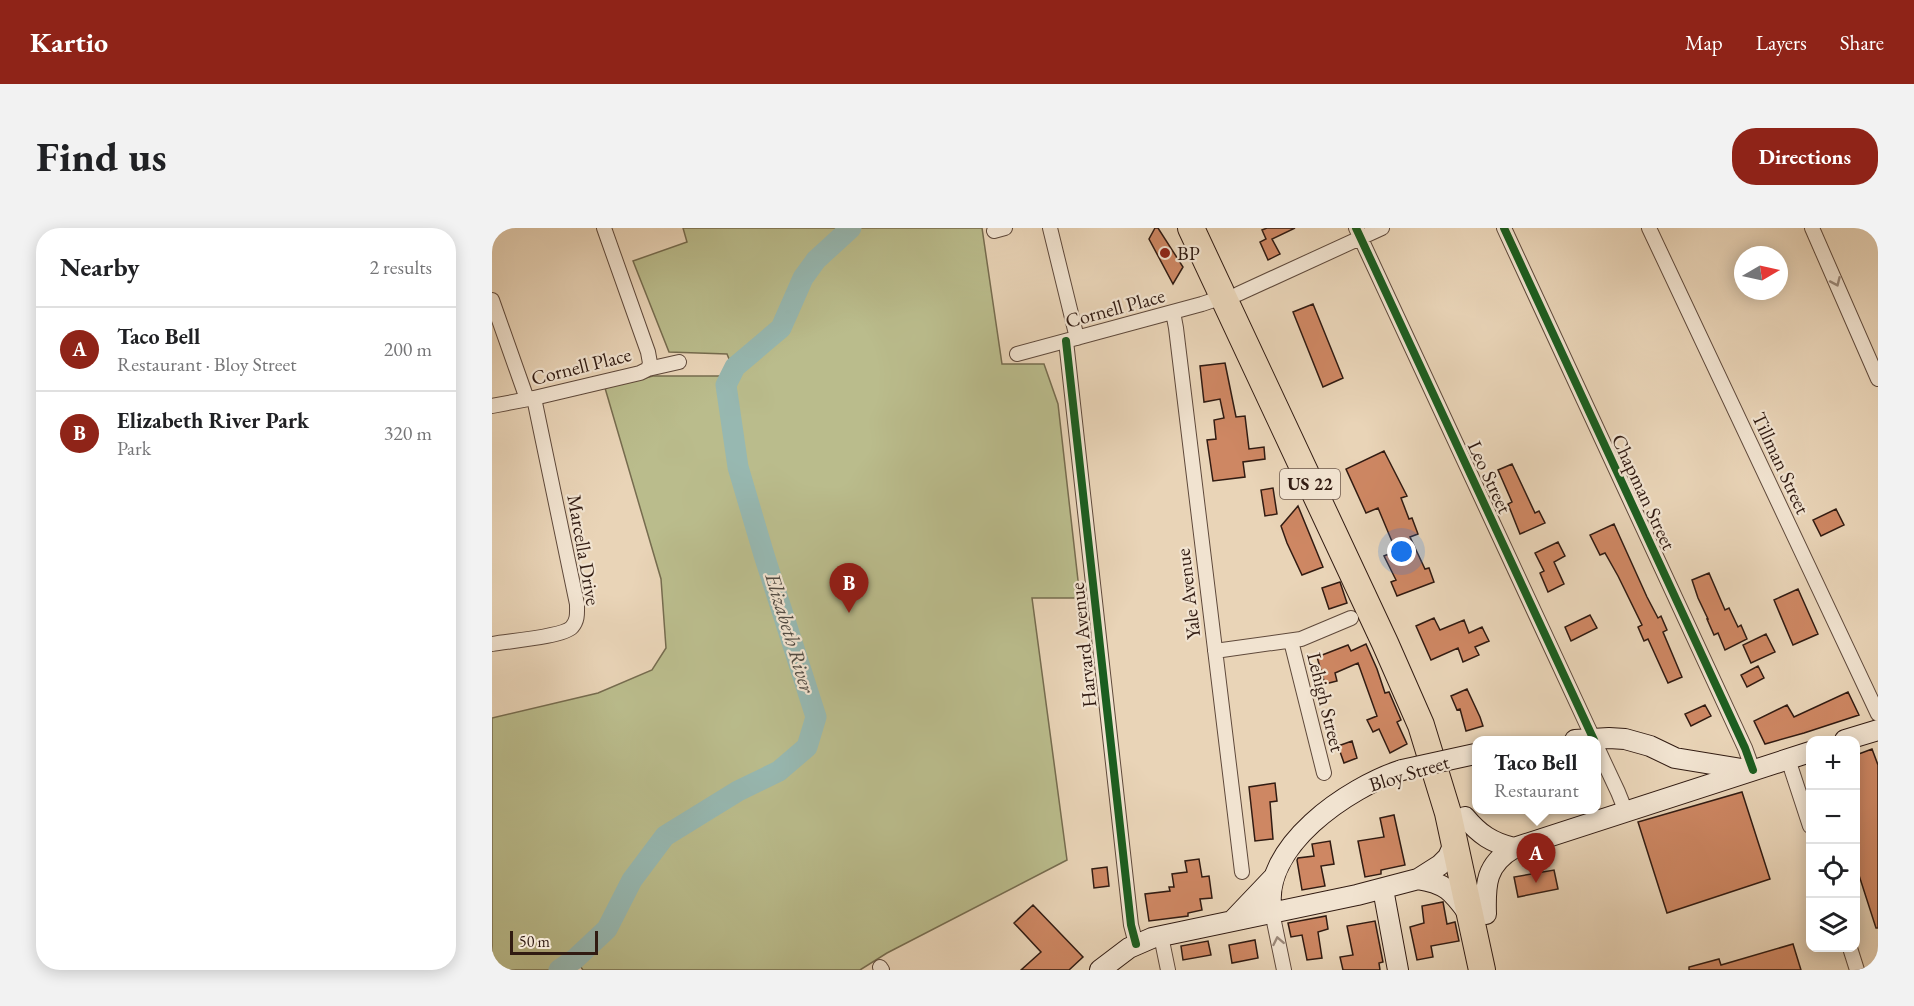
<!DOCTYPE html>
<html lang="en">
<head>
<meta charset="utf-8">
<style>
	:root { --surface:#fff; --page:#f2f2f2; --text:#202124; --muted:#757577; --line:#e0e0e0; --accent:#8f2418 }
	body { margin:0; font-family:"EB Garamond",serif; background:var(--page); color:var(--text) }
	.controls { position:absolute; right:18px; bottom:18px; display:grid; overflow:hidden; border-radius:12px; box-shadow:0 3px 15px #0003 }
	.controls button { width:54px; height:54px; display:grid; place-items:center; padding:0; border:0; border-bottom:2px solid var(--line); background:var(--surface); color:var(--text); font:30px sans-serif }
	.compass { position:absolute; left:1242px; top:18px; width:54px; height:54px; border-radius:50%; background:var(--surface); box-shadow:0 3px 15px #0003; rotate:81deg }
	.scale { position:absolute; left:18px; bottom:15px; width:88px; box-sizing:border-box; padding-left:6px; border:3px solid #311b12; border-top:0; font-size:16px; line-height:21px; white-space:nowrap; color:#311b12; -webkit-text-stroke:4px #f1e3d0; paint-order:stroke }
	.you { position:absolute; left:910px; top:324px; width:21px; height:21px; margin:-15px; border:4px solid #fff; border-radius:50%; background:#1a73e8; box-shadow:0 0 0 9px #1a73e833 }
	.badge { display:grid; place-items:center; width:39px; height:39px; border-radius:50%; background:var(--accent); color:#fff; font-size:20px; font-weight:700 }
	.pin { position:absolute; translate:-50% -50px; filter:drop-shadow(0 2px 3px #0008) }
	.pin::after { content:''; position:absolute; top:32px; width:21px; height:18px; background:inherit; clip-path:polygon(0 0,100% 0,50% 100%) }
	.popup { position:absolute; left:980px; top:508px; width:129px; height:78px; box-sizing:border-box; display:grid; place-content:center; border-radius:12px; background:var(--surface); filter:drop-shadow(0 2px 4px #0005); font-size:20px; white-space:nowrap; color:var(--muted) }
	.popup b { font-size:22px; color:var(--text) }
	.popup::after { content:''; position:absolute; left:50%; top:100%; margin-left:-12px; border:12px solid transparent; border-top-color:var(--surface) }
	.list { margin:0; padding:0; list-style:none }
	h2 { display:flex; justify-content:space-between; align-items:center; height:78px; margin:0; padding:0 24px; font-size:26px }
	h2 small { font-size:20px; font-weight:400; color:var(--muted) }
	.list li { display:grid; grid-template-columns:39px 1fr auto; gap:18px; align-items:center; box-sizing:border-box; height:84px; padding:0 24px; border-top:2px solid var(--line) }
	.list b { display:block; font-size:22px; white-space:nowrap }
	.list p { margin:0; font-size:20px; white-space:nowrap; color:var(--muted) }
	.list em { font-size:20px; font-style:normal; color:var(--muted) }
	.icon { flex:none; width:33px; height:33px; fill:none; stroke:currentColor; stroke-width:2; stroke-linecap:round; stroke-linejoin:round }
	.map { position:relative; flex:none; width:1386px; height:742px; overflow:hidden; border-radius:24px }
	header { display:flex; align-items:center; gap:36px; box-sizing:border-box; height:84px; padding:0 30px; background:var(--accent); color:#fff }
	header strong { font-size:28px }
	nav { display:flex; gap:33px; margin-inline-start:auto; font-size:21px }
	.intro { display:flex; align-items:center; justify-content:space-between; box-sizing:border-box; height:144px; padding:0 36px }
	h1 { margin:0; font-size:42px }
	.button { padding:15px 27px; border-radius:24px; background:var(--accent); color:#fff; font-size:21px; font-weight:700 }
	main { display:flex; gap:36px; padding:0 36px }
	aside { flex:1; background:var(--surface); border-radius:24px; box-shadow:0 3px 15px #0003 }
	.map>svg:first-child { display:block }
</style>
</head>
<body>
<header>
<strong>Kartio</strong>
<nav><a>Map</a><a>Layers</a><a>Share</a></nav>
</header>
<div class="intro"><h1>Find us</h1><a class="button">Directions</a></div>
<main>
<aside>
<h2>Nearby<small>2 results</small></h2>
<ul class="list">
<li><span class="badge">A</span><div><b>Taco Bell</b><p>Restaurant · Bloy Street</p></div><em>200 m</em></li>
<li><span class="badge">B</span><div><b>Elizabeth River Park</b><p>Park</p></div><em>320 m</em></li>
</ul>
</aside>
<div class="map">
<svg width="1386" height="742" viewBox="0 0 1386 742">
	<rect width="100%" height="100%" fill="#e9d4b7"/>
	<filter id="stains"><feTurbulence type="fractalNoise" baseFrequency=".00333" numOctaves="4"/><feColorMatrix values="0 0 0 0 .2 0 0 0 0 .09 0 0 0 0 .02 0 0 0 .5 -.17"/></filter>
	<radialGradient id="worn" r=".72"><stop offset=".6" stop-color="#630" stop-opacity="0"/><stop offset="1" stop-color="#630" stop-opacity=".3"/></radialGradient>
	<path fill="#babc8c" stroke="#766c4f" stroke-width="1.5" d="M 191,0 L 490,0 L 510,136 L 552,136 L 566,176 L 588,370 L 540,370 L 575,632 L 395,725 L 368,742 L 91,742 L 83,731 L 67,742 L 0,742 L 0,490 L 106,465 L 160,442 L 174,420 L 169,351 L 113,160 L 161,148 L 244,148 L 235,126 L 177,124 L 141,33 L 195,14 Z"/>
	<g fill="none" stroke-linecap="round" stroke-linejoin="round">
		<path stroke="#97b8b1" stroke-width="21" d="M 67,742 L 83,731 L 115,701 L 140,652 L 173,608 L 246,563 L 287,543 L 315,519 L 324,489 L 272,327 L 246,239 L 234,157 L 243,139 L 289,100 L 311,50 L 324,32 L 359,0"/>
	</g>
	<path fill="#ce8763" stroke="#311b12" stroke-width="1.5" d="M 663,0 L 666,0 L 691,39 L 681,56 L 657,11 Z
		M 775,0 L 803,0 L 780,11 L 788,26 L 776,32 L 768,14 L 774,11 L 770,2 Z
		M 821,76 L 851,150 L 831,159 L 801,84 Z
		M 733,135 L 744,189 L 753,188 L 757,221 L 772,219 L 773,231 L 751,234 L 753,249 L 721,253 L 715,212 L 724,211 L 722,192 L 732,190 L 728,171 L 712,174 L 708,138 Z
		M 892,223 L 915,268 L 909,270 L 917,291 L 920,290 L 926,306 L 918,309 L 933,341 L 937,340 L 942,354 L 905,368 L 899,354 L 904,352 L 892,328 L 904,323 L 886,280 L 874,285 L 854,241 Z
		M 1020,236 L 1043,285 L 1047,283 L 1053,295 L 1028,306 L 1016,276 L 1020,274 L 1006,242 Z
		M 781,260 L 785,286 L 773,288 L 769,262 Z
		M 806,278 L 831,339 L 810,347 L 795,315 L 789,298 Z
		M 1344,281 L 1352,297 L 1329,308 L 1321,292 Z
		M 1122,296 L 1155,369 L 1166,390 L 1169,388 L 1175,402 L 1171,404 L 1190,449 L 1176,455 L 1156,411 L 1152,413 L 1146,399 L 1150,397 L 1126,348 L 1113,325 L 1108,327 L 1098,307 Z
		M 1066,314 L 1073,328 L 1062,334 L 1072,356 L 1056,364 L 1048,345 L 1052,343 L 1043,325 Z
		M 1217,345 L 1233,382 L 1237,380 L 1246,399 L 1249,397 L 1255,411 L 1233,422 L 1226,405 L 1222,407 L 1215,391 L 1216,391 L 1206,370 L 1200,352 Z
		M 848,354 L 855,375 L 837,381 L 830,360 Z
		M 1306,361 L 1326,406 L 1301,417 L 1282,372 Z
		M 1098,387 L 1105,400 L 1079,413 L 1073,399 Z
		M 942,390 L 948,402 L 972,392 L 977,405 L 990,399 L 997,413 L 983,419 L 987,427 L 971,434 L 966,420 L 939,432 L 924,398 Z
		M 1274,406 L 1283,424 L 1259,435 L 1251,417 Z
		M 874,416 L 885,441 L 893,465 L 897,464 L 909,492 L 905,494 L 915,516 L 898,525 L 887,501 L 881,504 L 875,492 L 885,488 L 866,435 L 843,445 L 845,453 L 833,456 L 825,429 L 856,417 L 859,423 Z
		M 1266,438 L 1272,450 L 1255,459 L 1249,447 Z
		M 975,461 L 988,489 L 991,498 L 974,503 L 968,481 L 965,482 L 959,468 Z
		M 1356,464 L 1367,487 L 1312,505 L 1273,516 L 1262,493 L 1295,477 L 1302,489 Z
		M 1213,477 L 1219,488 L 1199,498 L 1193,486 Z
		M 860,513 L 865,530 L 852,535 L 846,518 Z
		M 1380,521 L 1386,537 L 1386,700 L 1384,700 L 1364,638 L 1364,527 Z
		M 783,555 L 785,573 L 778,574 L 781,611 L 763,613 L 757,559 Z
		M 1250,564 L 1278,651 L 1175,685 L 1146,594 Z
		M 902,587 L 913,637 L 889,642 L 889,646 L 873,649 L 866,613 L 892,609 L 888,590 Z
		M 838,613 L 842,636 L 829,638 L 833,658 L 810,662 L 805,632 L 806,630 L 822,628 L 820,616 Z
		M 707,631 L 710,649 L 717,648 L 720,670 L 708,671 L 710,682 L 696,685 L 696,688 L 657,693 L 653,666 L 678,663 L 677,659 L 682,659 L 680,646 L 695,644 L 693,633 Z
		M 615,639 L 617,658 L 602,660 L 600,641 Z
		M 1062,642 L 1066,661 L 1026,669 L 1022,649 Z
		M 951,674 L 955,696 L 963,694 L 967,713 L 939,718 L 941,729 L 925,732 L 918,699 L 932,695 L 930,678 Z
		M 541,677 L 591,729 L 577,742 L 529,742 L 549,724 L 522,695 Z
		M 834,688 L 836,701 L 826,704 L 830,730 L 815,732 L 810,707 L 799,709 L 796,695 Z
		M 883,693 L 891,734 L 887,735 L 888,742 L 851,742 L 848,729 L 861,727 L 855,698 Z
		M 763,712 L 766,730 L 740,735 L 737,717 Z
		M 716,713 L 719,727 L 691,732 L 689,718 Z
		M 1301,716 L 1309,742 L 1197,742 L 1197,739 L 1227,731 L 1229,737 Z"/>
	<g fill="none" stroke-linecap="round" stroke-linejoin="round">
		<defs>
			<path id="street" d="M 112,0 L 156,124 L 158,135 L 156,141
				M 558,0 L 585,110
				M 864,0 L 1102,512
				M 1012,0 L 1253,520 L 1261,542
				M 1157,0 L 1386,486
				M 1320,0 L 1386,151
				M 502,3 L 513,0
				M 746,66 L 890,0
				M 0,72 L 35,171
				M 681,84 L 684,100 L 750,644
				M 574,113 L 639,697 L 644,716
				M 525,126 L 710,76 L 731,69
				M 0,178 L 42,170 L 148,145 L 156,141 L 187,134
				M 799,413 L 832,545
				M 0,416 C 16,413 71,409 80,399 C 86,392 85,385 85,376 L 42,170
				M 723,423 L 809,411 L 859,390
				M 1104,517 L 1126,564 L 1134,584
				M 1296,531 L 1318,598
				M 780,684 L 792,742
				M 669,708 L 676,742
				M 1358,720 L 1365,742
				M 388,739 L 390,742"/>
			<path id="secondary" d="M 1083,512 L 1117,510 L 1133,511 L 1158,518 L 1183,530 L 1256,542
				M 1353,512 L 1386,502
				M 973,589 C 987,606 1000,615 1022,620
				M 926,651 C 953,655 960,663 976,685
				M 891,661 L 906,742
				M 780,684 C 767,619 857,559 910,542
				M 994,686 C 993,656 994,636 1022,620 L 1318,524
				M 741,692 L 781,650
				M 608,742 L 637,720 L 660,710 L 865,667 L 926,651 L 948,637 L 956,629 L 963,614"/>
			<path id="highway" d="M 699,0 L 893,415 L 929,497 L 956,585 L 990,742"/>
		</defs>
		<use href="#street" stroke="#5f493b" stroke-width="16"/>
		<use href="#secondary" stroke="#311b12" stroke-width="22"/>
		<use href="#highway" stroke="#311b12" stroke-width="28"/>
		<use href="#street" stroke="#f1e3d0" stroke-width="14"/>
		<use href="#secondary" stroke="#f1e3d0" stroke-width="20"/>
		<use href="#highway" stroke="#e9d4b7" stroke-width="26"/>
		<defs>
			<path id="secondary-bridge" d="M 910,542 L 983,526"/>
		</defs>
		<use href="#secondary-bridge" stroke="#311b12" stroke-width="22" stroke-linecap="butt"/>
		<use href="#secondary-bridge" stroke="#f1e3d0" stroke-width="20"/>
		<defs>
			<path id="cycleway" d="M 864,0 L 1102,512
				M 1012,0 L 1253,520 L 1261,542
				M 574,113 L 639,697 L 644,716"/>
		</defs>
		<use href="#cycleway" stroke="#f1e3d0" stroke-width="11"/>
		<use href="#cycleway" stroke="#1b5e20" stroke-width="8"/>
	</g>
	<defs><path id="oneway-chevron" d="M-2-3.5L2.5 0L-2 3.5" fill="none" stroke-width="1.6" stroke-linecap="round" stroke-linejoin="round" transform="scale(1.5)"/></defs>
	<g stroke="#9b897a">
		<use href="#oneway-chevron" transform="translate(1344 54) rotate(66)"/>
		<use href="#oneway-chevron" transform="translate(786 713) rotate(-101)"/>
	</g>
	<circle fill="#8f2418" stroke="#f1e3d0" stroke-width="2" cx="673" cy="25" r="6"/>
	<g text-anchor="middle" stroke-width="4.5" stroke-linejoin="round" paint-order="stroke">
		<rect fill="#f1e3d0" stroke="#6b574b" stroke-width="1.5" x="788" y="241" width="60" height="30" rx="4.5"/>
		<g font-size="18" font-weight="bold" fill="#311b12">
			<text x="818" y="262">US 22</text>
		</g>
		<g font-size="20" fill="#311b12" stroke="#f1e3d0" text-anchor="start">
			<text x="685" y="32">BP</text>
		</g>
		<g font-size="20" fill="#311b12" stroke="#f1e3d0">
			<text transform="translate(623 80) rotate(-15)" y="7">Cornell Place</text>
			<text transform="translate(89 138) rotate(-14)" y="7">Cornell Place</text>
			<text transform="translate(1289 235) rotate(65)" y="7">Tillman Street</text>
			<text transform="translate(998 249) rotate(65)" y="7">Leo Street</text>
			<text transform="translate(1152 264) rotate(65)" y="7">Chapman Street</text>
			<text transform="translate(92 322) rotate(80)" y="7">Marcella Drive</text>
			<text transform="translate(696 366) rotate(-97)" y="7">Yale Avenue</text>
			<text transform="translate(591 417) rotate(-96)" y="7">Harvard Avenue</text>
			<text transform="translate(834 474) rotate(76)" y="7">Lehigh Street</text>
			<text transform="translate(917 545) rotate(-17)" y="7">Bloy Street</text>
		</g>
		<g font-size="21" font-style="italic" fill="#504a42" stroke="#f1e3d0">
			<text transform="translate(298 405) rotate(73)" y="7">Elizabeth River</text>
		</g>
	</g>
	<rect width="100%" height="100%" filter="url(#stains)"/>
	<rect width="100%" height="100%" fill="url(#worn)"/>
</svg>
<div class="controls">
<button>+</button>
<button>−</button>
<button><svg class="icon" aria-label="locate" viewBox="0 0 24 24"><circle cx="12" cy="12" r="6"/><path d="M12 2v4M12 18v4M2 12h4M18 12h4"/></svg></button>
<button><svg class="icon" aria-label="layers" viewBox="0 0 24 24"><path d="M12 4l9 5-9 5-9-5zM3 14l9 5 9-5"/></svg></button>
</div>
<svg class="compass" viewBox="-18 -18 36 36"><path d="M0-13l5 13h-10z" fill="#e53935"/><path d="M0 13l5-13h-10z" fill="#757577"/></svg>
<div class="scale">50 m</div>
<div class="you"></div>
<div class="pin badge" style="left:1044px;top:655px">A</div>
<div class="popup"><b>Taco Bell</b>Restaurant</div>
<div class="pin badge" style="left:357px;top:385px">B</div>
</div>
</main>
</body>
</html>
